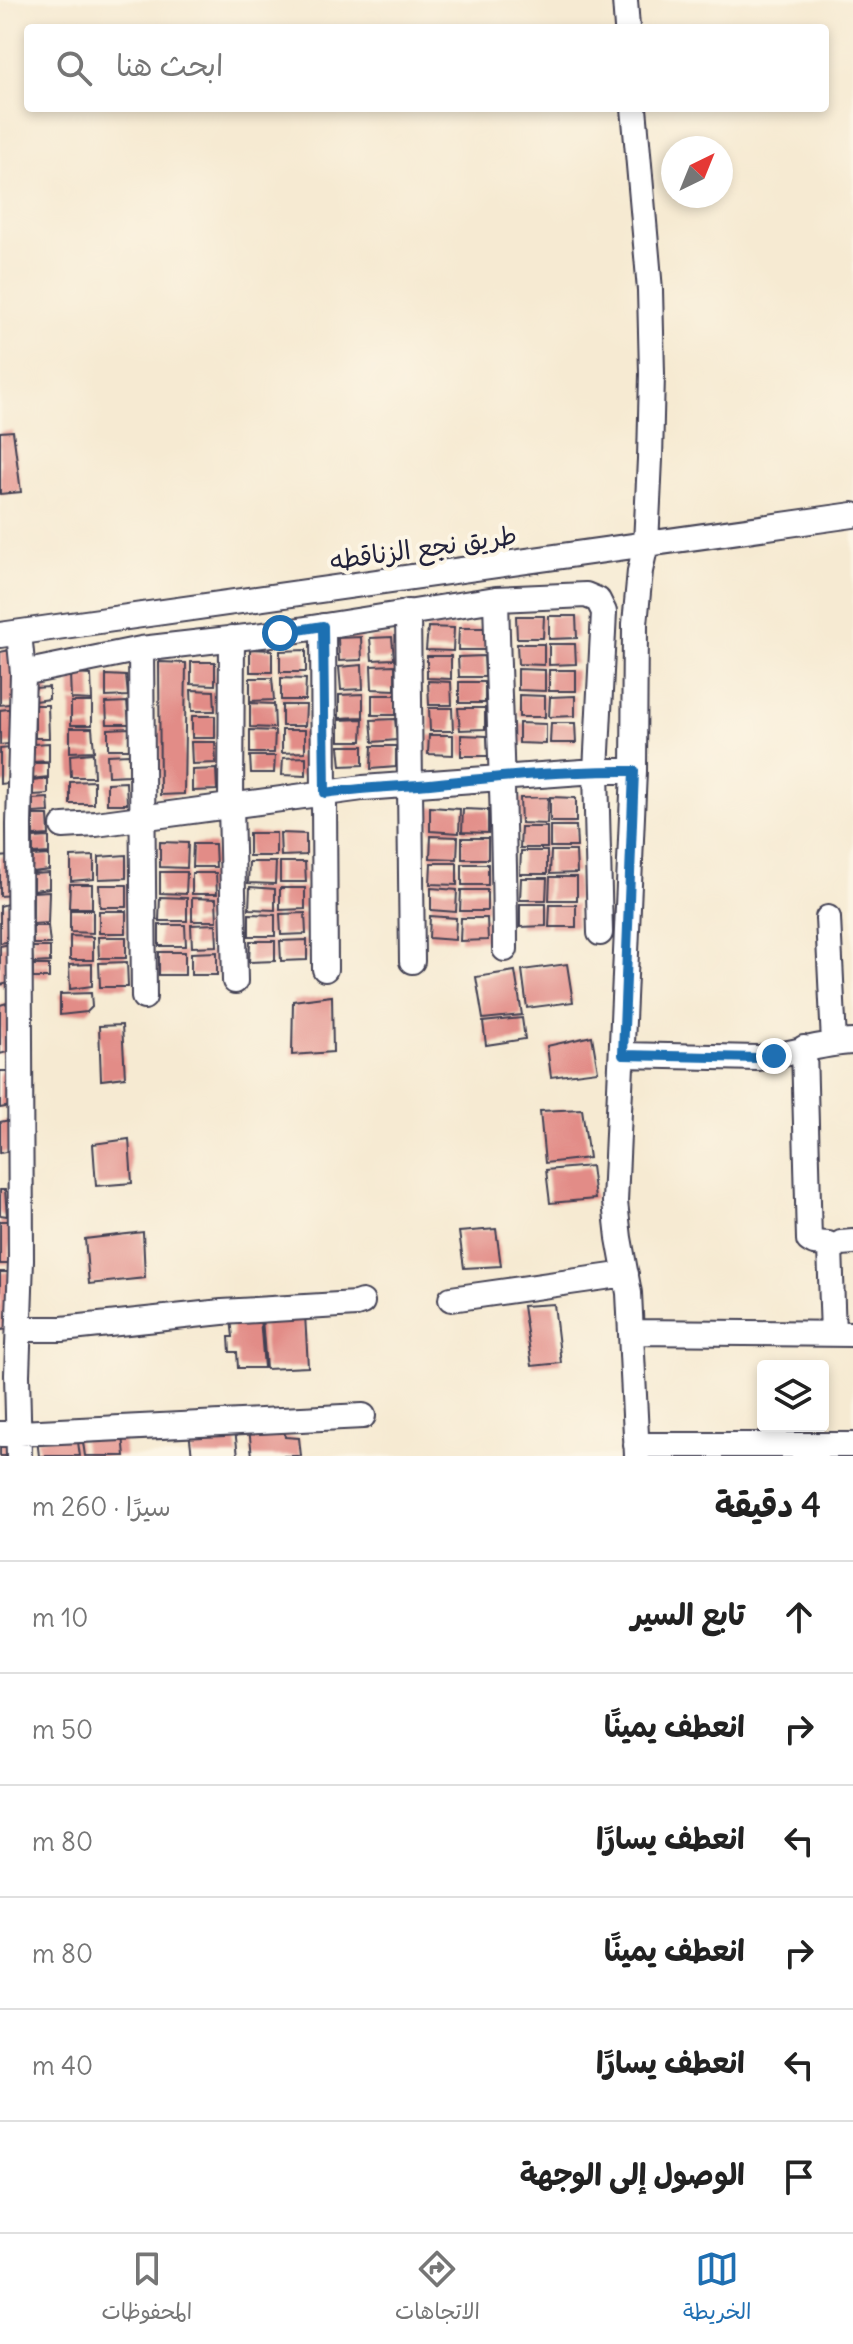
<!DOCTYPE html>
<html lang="ar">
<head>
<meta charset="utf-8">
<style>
	:root { --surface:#fff; --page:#f6f6f6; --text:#222; --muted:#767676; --line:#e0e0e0; --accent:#1f6fb2 }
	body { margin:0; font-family:Delius,"Playpen Sans Arabic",sans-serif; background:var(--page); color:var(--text); direction:rtl }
	.controls { position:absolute; right:24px; bottom:24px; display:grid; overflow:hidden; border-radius:8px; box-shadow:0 4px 12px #0003 }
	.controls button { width:72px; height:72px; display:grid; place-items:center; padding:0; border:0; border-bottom:2px solid var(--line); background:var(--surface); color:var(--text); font:40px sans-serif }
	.compass { position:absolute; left:661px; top:136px; width:72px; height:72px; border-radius:50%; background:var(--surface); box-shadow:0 4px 12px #0003; rotate:43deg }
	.stop { position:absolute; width:24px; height:24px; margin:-18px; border:6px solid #1f6fb2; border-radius:50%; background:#fff }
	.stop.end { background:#1f6fb2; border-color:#fff; box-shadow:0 2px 8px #0008 }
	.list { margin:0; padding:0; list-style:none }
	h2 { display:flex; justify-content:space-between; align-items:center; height:104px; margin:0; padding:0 32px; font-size:34px }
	h2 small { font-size:26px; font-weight:400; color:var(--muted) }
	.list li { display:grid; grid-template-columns:52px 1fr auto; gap:24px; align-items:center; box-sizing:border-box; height:112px; padding:0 32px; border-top:2px solid var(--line) }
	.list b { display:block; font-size:30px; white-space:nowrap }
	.list em { font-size:26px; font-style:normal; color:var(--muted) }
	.icon { flex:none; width:44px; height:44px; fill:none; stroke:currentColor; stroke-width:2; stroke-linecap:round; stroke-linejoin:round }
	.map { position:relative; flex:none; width:853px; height:1456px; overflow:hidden; direction:ltr }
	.search { position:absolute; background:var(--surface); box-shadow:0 4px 12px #0003; left:24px; right:24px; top:24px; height:88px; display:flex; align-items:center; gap:20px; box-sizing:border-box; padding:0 28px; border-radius:8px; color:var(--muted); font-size:30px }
	.sheet { height:776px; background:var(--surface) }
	nav { display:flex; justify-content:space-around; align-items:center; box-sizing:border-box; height:112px; border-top:2px solid var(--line); background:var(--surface); font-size:22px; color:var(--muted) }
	nav a { display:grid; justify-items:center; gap:4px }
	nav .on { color:var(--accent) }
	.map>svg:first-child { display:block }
</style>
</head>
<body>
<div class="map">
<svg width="853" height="1456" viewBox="0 0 853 1456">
	<rect width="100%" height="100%" fill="#fcf5e5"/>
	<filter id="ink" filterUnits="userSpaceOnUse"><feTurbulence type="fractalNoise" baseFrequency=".0125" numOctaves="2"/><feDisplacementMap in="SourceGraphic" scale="16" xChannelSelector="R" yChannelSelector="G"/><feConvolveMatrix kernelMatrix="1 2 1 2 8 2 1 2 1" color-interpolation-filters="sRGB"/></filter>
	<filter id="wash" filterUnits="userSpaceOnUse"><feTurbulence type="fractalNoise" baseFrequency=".006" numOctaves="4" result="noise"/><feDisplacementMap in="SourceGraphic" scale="32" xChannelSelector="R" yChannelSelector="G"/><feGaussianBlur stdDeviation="1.8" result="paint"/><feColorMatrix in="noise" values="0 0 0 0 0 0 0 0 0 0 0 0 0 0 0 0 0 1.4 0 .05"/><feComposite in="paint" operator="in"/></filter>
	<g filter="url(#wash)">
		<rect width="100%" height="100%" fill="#f6ead2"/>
		<g id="blocks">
			<path fill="#e28c87" d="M 13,431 L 21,492 L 0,494 L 0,432 Z
				M 516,616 L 544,616 L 543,638 L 517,638 Z
				M 549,616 L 576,616 L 577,638 L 549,639 Z
				M 428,627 L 454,628 L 453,651 L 426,650 Z
				M 459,628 L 486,628 L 485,650 L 458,650 Z
				M 361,637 L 362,660 L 339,661 L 338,638 Z
				M 392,637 L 394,659 L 372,660 L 370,638 Z
				M 517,644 L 544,644 L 544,665 L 518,664 Z
				M 549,644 L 575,644 L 576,664 L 549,665 Z
				M 15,649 L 18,703 L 0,705 L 0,652 Z
				M 250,649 L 272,650 L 272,672 L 250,672 Z
				M 306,650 L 306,672 L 280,672 L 280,651 Z
				M 427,656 L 451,656 L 451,679 L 427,678 Z
				M 484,656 L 485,677 L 459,677 L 458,657 Z
				M 159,662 L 186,663 L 184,794 L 160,795 Z
				M 191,662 L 215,662 L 215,685 L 191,684 Z
				M 362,665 L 363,689 L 341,690 L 339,667 Z
				M 395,665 L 395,690 L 372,689 L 371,666 Z
				M 518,669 L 545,670 L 545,691 L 518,690 Z
				M 549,670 L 576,670 L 576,691 L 549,691 Z
				M 70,674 L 91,675 L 92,700 L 71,699 Z
				M 106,675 L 126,676 L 128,696 L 106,697 Z
				M 250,678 L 272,678 L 274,700 L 250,701 Z
				M 281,678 L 306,679 L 305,700 L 281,700 Z
				M 428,681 L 451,682 L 452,705 L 429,705 Z
				M 459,682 L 485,682 L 485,703 L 459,703 Z
				M 49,687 L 49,699 L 34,701 L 34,688 Z
				M 191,690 L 214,691 L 215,711 L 192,711 Z
				M 363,694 L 363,717 L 339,718 L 339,695 Z
				M 372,695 L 396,695 L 396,715 L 372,715 Z
				M 519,695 L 545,696 L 545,717 L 519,717 Z
				M 575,696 L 575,716 L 549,717 L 550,697 Z
				M 71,702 L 92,702 L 92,725 L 71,725 Z
				M 127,702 L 129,724 L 107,724 L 106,703 Z
				M 250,703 L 274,704 L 275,728 L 250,727 Z
				M 35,705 L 48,705 L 49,738 L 35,738 Z
				M 282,705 L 306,705 L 305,726 L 282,726 Z
				M 16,708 L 17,743 L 0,745 L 0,710 Z
				M 429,708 L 452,708 L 453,731 L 430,731 Z
				M 458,708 L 485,708 L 485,729 L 460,730 Z
				M 192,716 L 215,716 L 215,738 L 192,738 Z
				M 363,719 L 362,741 L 339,741 L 339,720 Z
				M 395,719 L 397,740 L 373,742 L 371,720 Z
				M 519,723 L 546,724 L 546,744 L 519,743 Z
				M 551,723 L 575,723 L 576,743 L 550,743 Z
				M 70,728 L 92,728 L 94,751 L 70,752 Z
				M 129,728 L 129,749 L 108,749 L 108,729 Z
				M 250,730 L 275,731 L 274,753 L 250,753 Z
				M 282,730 L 305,730 L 305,752 L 282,753 Z
				M 429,735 L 453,735 L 453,755 L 428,754 Z
				M 461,735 L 487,736 L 488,756 L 461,756 Z
				M 191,742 L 215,742 L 216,763 L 192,764 Z
				M 49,743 L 49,761 L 33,762 L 34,744 Z
				M 339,746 L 363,746 L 363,765 L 341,766 Z
				M 372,746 L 396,746 L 396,767 L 371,769 Z
				M 10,748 L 9,783 L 0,784 L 0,749 Z
				M 93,753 L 94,777 L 71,777 L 70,755 Z
				M 129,754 L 130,775 L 108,776 L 107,755 Z
				M 250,756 L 275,756 L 274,773 L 251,773 Z
				M 306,757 L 306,776 L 282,775 L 283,758 Z
				M 33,763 L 48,763 L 48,777 L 32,779 Z
				M 216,769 L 217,790 L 192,791 L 192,770 Z
				M 48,779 L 48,794 L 33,795 L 33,781 Z
				M 94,781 L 94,804 L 70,804 L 70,782 Z
				M 126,782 L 127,804 L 107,804 L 107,783 Z
				M 548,797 L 547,824 L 521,823 L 520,798 Z
				M 550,797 L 576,798 L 576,822 L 550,822 Z
				M 48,798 L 49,812 L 33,813 L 33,799 Z
				M 430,807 L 460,809 L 459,833 L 430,831 Z
				M 463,809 L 488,810 L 488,833 L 462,832 Z
				M 33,815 L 48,815 L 49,835 L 33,836 Z
				M 550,826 L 576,826 L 577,847 L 550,847 Z
				M 521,827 L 547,827 L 547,848 L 520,848 Z
				M 249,833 L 276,833 L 276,856 L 249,856 Z
				M 280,833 L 306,834 L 306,855 L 281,856 Z
				M 431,836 L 458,837 L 457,859 L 430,858 Z
				M 49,837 L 49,853 L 33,854 L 33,838 Z
				M 462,838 L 488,838 L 488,859 L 462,859 Z
				M 160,842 L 188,843 L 187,868 L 160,867 Z
				M 193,844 L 215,844 L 216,867 L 192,867 Z
				M 521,851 L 547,851 L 547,874 L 520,874 Z
				M 551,851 L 576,851 L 577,873 L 550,874 Z
				M 49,855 L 49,870 L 32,872 L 33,856 Z
				M 126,855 L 126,878 L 99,879 L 99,857 Z
				M 8,856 L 13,895 L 0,896 L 0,857 Z
				M 94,856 L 94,879 L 71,881 L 71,857 Z
				M 249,862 L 276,862 L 275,884 L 248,883 Z
				M 280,862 L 305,862 L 306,882 L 280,882 Z
				M 431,863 L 457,863 L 457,885 L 430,884 Z
				M 462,864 L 488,864 L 488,885 L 462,885 Z
				M 160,872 L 187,872 L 186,894 L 160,893 Z
				M 49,873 L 49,888 L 33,890 L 33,874 Z
				M 192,873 L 216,873 L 217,894 L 192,894 Z
				M 550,877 L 577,877 L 577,900 L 549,900 Z
				M 521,878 L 547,878 L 546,900 L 520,900 Z
				M 70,884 L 92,884 L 92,908 L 69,908 Z
				M 99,885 L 127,885 L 127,907 L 100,907 Z
				M 250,887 L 275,889 L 275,910 L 249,909 Z
				M 280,888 L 305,888 L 305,909 L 280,910 Z
				M 431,888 L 457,890 L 456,912 L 431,910 Z
				M 461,890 L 487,890 L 487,911 L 460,911 Z
				M 49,891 L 48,923 L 33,924 L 33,892 Z
				M 160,897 L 187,898 L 187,921 L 159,921 Z
				M 192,898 L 216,899 L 217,921 L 192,921 Z
				M 14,902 L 17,940 L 0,943 L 0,906 Z
				M 520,904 L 546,904 L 546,926 L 520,927 Z
				M 550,905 L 576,905 L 576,927 L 549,927 Z
				M 70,910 L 93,910 L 93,933 L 70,932 Z
				M 99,911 L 126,911 L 126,933 L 99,933 Z
				M 305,913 L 306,934 L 281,935 L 280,914 Z
				M 249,914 L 275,915 L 275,936 L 249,936 Z
				M 430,916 L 456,918 L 455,940 L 429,938 Z
				M 461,918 L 487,918 L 488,940 L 460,941 Z
				M 216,924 L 217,946 L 192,947 L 191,925 Z
				M 159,925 L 185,925 L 186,946 L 159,946 Z
				M 33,926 L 48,926 L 50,944 L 33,944 Z
				M 70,936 L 93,937 L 93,960 L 70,960 Z
				M 98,937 L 126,937 L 126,958 L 99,958 Z
				M 307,940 L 307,960 L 281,961 L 280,941 Z
				M 250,941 L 275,941 L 275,961 L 249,962 Z
				M 15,943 L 18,981 L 0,985 L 0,946 Z
				M 32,947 L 50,947 L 50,962 L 33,963 Z
				M 159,952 L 185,952 L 185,975 L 159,975 Z
				M 217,952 L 217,975 L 191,975 L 191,953 Z
				M 127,962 L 128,987 L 100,987 L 99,963 Z
				M 92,964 L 92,986 L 70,989 L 69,965 Z
				M 567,964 L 573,1002 L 527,1008 L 522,970 Z
				M 33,965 L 49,965 L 49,978 L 33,978 Z
				M 515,971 L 522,1015 L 483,1019 L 476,977 Z
				M 91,993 L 92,1007 L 87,1012 L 60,1015 L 60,994 Z
				M 332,996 L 333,1052 L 292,1055 L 293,1001 Z
				M 10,1002 L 14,1050 L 0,1054 L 0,1005 Z
				M 522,1018 L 525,1039 L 486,1045 L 483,1022 Z
				M 122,1025 L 125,1077 L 101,1080 L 99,1026 Z
				M 592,1036 L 598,1071 L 551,1077 L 547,1046 Z
				M 0,1071 L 8,1071 L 11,1106 L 0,1108 Z
				M 582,1109 L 589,1158 L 545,1163 L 540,1111 Z
				M 14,1119 L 16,1150 L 0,1153 L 0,1122 Z
				M 129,1139 L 132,1183 L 96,1186 L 93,1144 Z
				M 591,1166 L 595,1199 L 550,1203 L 546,1170 Z
				M 0,1190 L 5,1190 L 7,1216 L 0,1215 Z
				M 0,1221 L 13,1221 L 9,1264 L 0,1264 Z
				M 496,1229 L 501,1266 L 464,1268 L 459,1232 Z
				M 143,1232 L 145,1278 L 89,1284 L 85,1239 Z
				M 0,1272 L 11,1272 L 8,1329 L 0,1330 Z
				M 554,1304 L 561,1363 L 532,1366 L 523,1306 Z
				M 305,1315 L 308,1367 L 266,1369 L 262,1318 Z
				M 260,1318 L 264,1368 L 238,1368 L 237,1352 L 230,1352 L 229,1337 L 233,1337 L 231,1319 Z
				M 283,1425 L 285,1437 L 299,1438 L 301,1456 L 252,1456 L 249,1428 Z
				M 235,1429 L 238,1456 L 192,1456 L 189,1431 Z
				M 77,1435 L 80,1456 L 39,1456 L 37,1439 Z
				M 82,1435 L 123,1435 L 125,1456 L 85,1456 Z
				M 12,1441 L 13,1456 L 0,1456 L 0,1443 Z"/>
		</g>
	</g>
	<g filter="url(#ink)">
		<use href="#blocks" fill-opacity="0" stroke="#424052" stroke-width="2"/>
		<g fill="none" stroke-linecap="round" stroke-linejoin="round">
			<defs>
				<path id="minor" d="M 625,0 L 627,28
					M 634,108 L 650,290 L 652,374 L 650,459 L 646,544 L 640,571 L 635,624 L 634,771 L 615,1202 L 619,1238 L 629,1293 L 637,1456
					M 496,599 C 499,716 505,832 505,949
					M 408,612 L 412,961
					M 323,626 L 325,969
					M 19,633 L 23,673 L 19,824 L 21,1260 L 17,1375 L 19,1456
					M 0,635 L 853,515
					M 232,638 L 231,805 L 235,981
					M 141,649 L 144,997
					M 23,673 L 141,649 L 280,633 L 496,599 L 586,595 L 598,600 L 604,612 L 596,771 L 600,933
					M 63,826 L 96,824 L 363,788 L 596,771 L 634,771
					M 828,918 L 834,1043
					M 804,1048 L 809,1240 L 814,1243 L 828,1244 L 830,1247 L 833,1334
					M 623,1055 L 758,1058 C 790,1055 820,1043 853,1042
					M 830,1250 L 841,1243 L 853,1242
					M 451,1299 L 626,1274
					M 20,1329 L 62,1329 L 222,1312 L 356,1304 L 362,1302
					M 631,1332 L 853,1334
					M 0,1434 L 363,1416
					M 636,1445 L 853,1445"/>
			</defs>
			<use href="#minor" stroke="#424052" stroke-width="28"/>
			<use href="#minor" stroke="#fff" stroke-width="24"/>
		</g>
	</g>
	<g fill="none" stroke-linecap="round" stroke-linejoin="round" filter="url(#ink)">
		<path stroke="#1f6fb2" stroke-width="10" d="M 280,633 L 323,626 L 325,793 C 360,788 395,787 430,784 C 498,777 566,770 634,771 L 623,1055 L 758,1058 L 774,1056"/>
	</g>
	<g text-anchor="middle" stroke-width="8" stroke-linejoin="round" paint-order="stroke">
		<g font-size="26" fill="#22223b" stroke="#fcf5e5">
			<text transform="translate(423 548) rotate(-8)" y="9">طريق نجع الزناقطه</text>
		</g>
	</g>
</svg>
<div class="controls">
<button><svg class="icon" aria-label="layers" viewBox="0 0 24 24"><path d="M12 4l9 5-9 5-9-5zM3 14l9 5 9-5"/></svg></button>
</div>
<svg class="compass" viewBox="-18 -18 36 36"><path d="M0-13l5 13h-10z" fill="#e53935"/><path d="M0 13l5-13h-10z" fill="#767676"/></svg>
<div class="stop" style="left:280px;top:633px"></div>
<div class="stop end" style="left:774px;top:1056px"></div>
<div class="search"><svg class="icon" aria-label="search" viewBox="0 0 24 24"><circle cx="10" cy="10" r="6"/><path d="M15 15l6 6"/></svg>ابحث هنا</div>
</div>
<section class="sheet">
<h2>4 دقيقة<small>سيرًا · 260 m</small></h2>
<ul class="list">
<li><svg class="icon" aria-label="ahead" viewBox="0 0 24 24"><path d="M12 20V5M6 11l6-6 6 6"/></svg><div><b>تابع السير</b></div><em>10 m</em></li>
<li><svg class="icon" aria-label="right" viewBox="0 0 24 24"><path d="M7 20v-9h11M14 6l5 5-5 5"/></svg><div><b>انعطف يمينًا</b></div><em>50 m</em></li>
<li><svg class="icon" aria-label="left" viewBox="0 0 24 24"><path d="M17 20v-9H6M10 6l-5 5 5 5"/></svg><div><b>انعطف يسارًا</b></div><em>80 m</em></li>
<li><svg class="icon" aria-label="right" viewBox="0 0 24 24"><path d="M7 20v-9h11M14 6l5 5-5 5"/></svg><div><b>انعطف يمينًا</b></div><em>80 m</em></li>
<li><svg class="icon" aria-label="left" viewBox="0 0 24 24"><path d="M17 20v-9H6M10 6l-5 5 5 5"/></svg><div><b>انعطف يسارًا</b></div><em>40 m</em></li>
<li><svg class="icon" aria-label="arrive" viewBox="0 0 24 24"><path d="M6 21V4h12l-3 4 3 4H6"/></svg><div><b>الوصول إلى الوجهة</b></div></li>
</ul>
</section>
<nav>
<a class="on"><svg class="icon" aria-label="map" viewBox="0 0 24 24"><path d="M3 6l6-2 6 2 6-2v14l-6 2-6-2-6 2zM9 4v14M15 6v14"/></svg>الخريطة</a>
<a><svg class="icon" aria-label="directions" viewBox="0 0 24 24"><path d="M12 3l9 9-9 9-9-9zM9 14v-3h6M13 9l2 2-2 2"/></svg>الاتجاهات</a>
<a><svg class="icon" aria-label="saved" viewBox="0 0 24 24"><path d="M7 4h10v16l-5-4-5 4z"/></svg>المحفوظات</a>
</nav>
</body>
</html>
